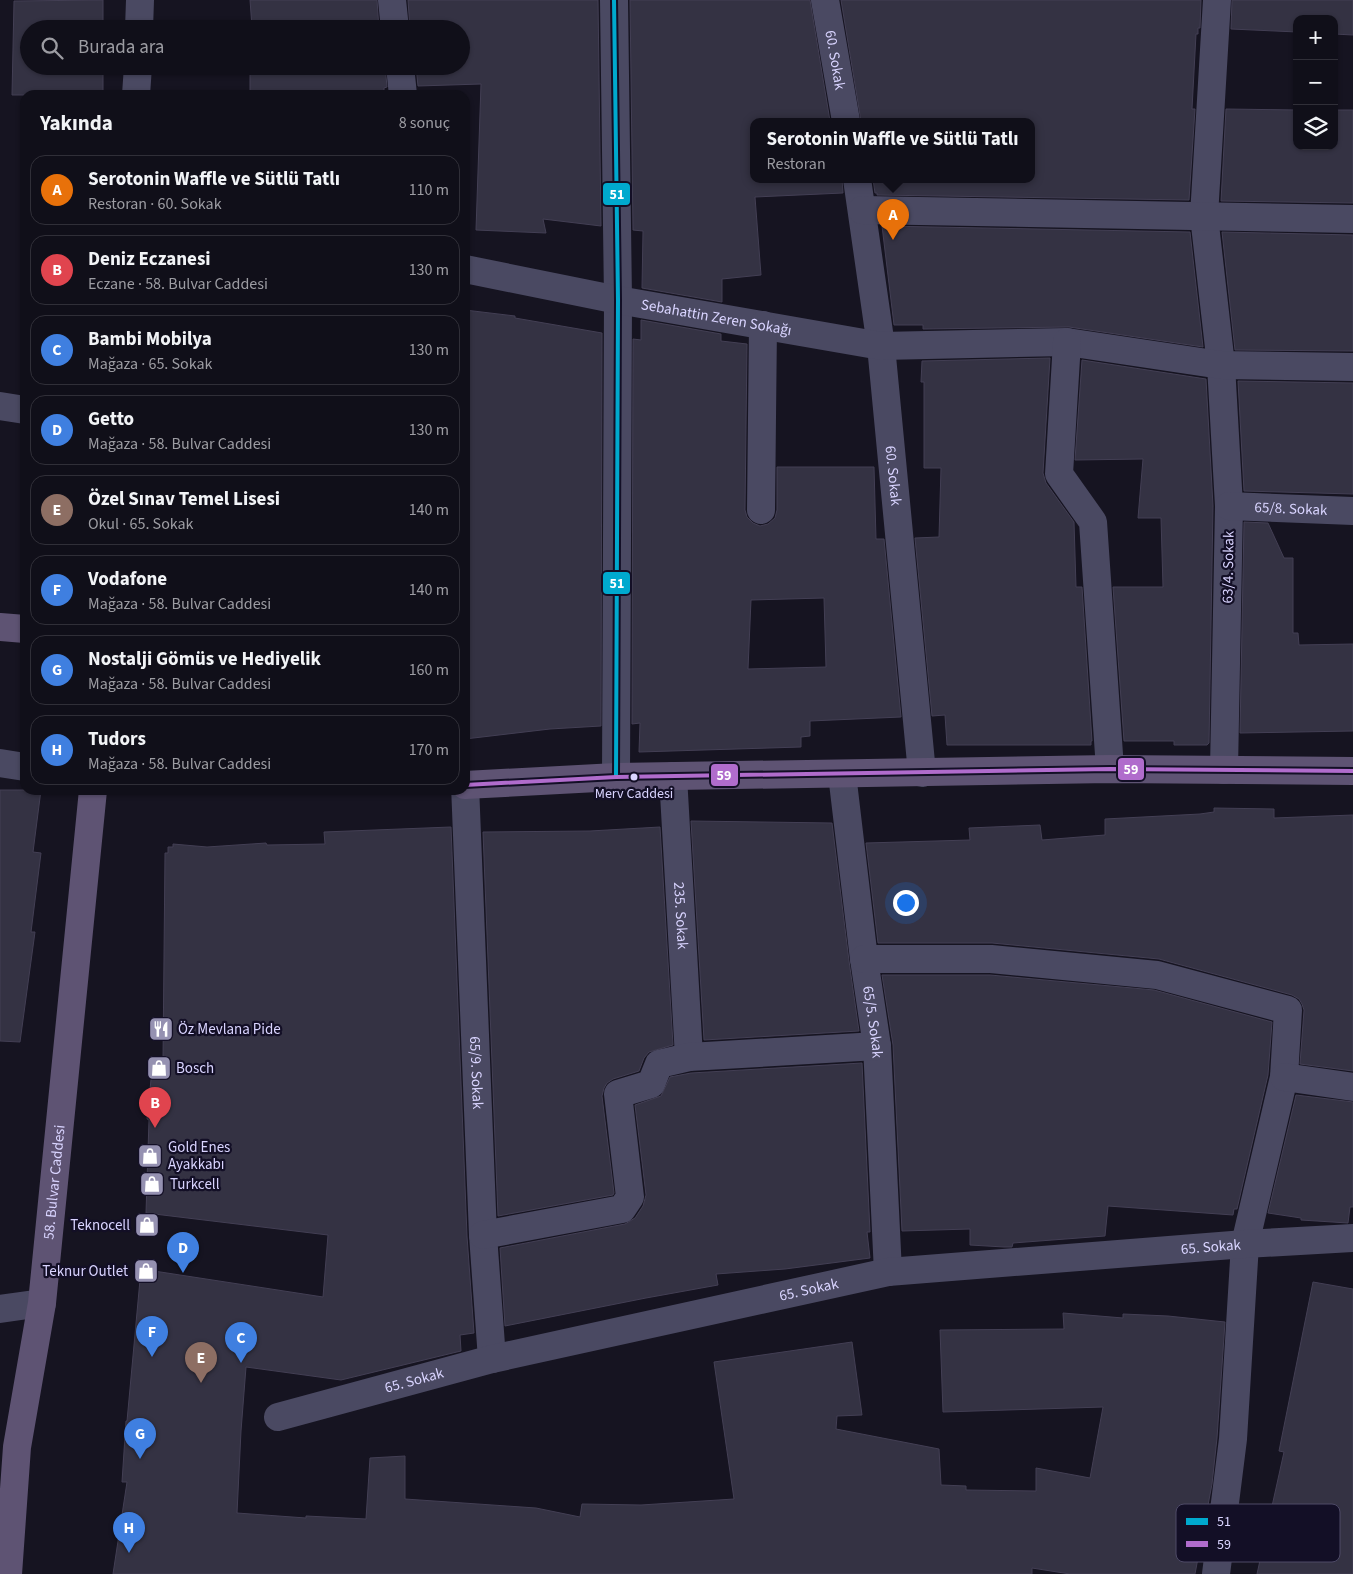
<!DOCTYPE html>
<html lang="tr">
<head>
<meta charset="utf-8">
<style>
	:root { --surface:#100f19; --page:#1e1d26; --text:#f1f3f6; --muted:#9c9ca2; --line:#302f38; --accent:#ea580c }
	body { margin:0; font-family:"Source Sans 3",sans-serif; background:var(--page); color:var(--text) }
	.controls { position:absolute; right:15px; top:15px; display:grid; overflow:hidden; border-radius:10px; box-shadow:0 1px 4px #0004 }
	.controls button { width:45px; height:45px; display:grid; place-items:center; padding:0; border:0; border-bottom:1px solid var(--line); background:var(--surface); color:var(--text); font:25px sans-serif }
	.you { position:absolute; left:905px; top:902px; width:18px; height:18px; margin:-12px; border:4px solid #fff; border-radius:50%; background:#1a73e8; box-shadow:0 0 0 8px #1a73e833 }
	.badge { display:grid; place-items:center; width:32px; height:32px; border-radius:50%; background:var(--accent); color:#fff; font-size:16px; font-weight:700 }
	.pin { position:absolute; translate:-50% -41px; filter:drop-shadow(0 1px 2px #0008) }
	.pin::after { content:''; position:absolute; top:26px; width:18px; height:15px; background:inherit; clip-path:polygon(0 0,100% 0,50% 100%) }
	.popup { position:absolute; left:750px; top:118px; width:285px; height:65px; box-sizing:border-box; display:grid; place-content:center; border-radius:10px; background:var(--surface); filter:drop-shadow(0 1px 4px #0005); font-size:16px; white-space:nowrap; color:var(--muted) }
	.popup b { font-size:19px; color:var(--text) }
	.popup::after { content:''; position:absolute; left:50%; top:100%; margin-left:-10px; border:10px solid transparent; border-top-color:var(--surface) }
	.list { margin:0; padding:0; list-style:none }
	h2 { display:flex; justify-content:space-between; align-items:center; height:65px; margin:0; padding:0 20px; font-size:21px }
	h2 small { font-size:16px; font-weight:400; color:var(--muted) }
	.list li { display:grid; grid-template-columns:32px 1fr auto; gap:15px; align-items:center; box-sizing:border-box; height:70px; margin:0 10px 10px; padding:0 10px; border:1px solid var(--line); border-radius:15px }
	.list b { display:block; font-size:19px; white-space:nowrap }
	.list p { margin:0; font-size:16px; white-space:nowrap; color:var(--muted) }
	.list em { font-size:16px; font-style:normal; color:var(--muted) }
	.icon { flex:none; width:28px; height:28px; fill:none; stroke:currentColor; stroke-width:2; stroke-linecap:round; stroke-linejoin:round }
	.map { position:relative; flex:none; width:1353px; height:1574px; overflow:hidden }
	.search { position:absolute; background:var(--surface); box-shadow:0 1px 4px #0004; left:20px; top:20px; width:450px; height:55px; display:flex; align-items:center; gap:12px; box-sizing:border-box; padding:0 18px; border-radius:28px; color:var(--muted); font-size:19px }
	.panel { position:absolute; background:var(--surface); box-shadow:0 1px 4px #0004; left:20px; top:90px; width:450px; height:705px; border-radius:15px }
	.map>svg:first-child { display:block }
</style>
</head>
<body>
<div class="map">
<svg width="1353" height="1574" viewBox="0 0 1353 1574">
	<rect width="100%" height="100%" fill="#161421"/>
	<path fill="#343243" stroke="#433f54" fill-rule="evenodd" d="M 103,0 L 103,29 L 29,29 L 29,66 L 103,66 L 103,95 L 12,95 L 14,1 Z
		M 250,0 L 377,0 L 379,29 L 249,29 L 249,27 L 252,27 Z
		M 408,0 L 598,0 L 601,226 L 543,219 L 546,233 L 476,230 L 481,84 L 418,86 L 416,66 L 461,66 L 461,29 L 410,29 Z
		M 630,0 L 810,0 L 830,121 L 754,121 L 754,179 L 842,179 L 843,193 L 755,197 L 761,275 L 722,279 L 722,302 L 642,288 L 643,231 L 633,230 Z
		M 841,0 L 1201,0 L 1200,28 L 1198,28 L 1198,34 L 1196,34 L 1192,109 L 1195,109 L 1189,200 L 877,195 L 877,193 L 875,193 L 873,179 L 1032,179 L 1032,121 L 861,121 Z
		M 1232,0 L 1353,0 L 1353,35 L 1334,34 L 1334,19 L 1297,19 L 1297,32 L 1231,29 Z
		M 250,66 L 385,66 L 387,87 L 384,88 L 384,95 L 250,95 Z
		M 1226,109 L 1297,110 L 1297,146 L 1334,146 L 1334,110 L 1353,110 L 1353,203 L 1221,201 Z
		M 882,226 L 1190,232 L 1203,347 L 1069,327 L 923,329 L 923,325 L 894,325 Z
		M 1222,232 L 1353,235 L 1353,351 L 1235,350 Z
		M 465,310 L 515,316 L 515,318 L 602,333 L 601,726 L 550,729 L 465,739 Z
		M 641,320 L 721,334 L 721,341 L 747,344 L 745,510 L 747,517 L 753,523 L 760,526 L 768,524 L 775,518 L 777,510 L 777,467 L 874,467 L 876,539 L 884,539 L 901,717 L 810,721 L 810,736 L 801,737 L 801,747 L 639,752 L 640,723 L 632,724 L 633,339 L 641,340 ZM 824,598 L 826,667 L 748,669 L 751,600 Z
		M 1050,358 L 1043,473 L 1046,483 L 1074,522 L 1076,587 L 1082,587 L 1092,741 L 1091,741 L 1091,745 L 947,745 L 945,715 L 932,716 L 915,538 L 939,537 L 941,468 L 924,468 L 924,382 L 921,382 L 922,361 Z
		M 1082,360 L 1206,379 L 1213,506 L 1209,743 L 1207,745 L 1174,745 L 1174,741 L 1124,741 L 1113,587 L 1163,587 L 1161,518 L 1138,518 L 1143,459 L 1075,460 Z
		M 1238,381 L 1353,383 L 1353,494 L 1244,491 Z
		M 1244,522 L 1268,523 L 1284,558 L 1293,558 L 1293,633 L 1298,633 L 1299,645 L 1353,644 L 1353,731 L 1240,733 Z
		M 0,790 L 41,790 L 33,852 L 41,853 L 31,932 L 35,932 L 20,1042 L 0,1041 Z
		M 1214,808 L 1274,809 L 1274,818 L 1353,815 L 1353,1071 L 1300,1064 L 1304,1010 L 1302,1004 L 1299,999 L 1292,995 L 1159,959 L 992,943 L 878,943 L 866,843 L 970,840 L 969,828 L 1040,825 L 1042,840 L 1105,835 L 1105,819 L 1200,814 L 1214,812 Z
		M 691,821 L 832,823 L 849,961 L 859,1031 L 704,1040 Z
		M 451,827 L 467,1236 L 474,1333 L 460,1335 L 461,1351 L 341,1380 L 246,1367 L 241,1431 L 237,1513 L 306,1518 L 306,1516 L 366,1519 L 370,1458 L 405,1456 L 405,1499 L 536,1508 L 580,1517 L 582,1504 L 641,1505 L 734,1499 L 714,1362 L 852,1342 L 862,1415 L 837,1416 L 836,1429 L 939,1449 L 941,1485 L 966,1486 L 966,1490 L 1036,1491 L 1036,1468 L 1090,1478 L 1103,1407 L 943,1412 L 940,1330 L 1064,1329 L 1063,1313 L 1123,1318 L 1123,1314 L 1168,1316 L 1225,1322 L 1217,1438 L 1212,1484 L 1195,1574 L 1070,1574 L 1032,1568 L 1032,1574 L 113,1574 L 127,1482 L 122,1482 L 126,1421 L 127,1421 L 141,1269 L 323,1297 L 328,1235 L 146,1213 L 149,1120 L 147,1119 L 153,1060 L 163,1060 L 165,853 L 168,853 L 168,847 L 173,847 L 173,844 L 207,847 L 266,843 L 267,845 L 325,844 L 324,832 Z
		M 660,827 L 673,1045 L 649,1052 L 644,1058 L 639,1071 L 613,1079 L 607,1083 L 604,1088 L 602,1096 L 614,1193 L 613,1195 L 498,1216 L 483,832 L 590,831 Z
		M 882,975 L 990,975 L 1154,990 L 1272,1022 L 1268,1075 L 1237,1209 L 1234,1209 L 1233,1215 L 1108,1206 L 1105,1236 L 1013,1243 L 1012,1247 L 1004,1247 L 970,1245 L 970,1229 L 902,1231 L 893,1045 Z
		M 862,1063 L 870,1232 L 867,1232 L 870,1258 L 785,1269 L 716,1274 L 718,1285 L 646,1298 L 505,1326 L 500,1248 L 625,1224 L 635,1218 L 643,1206 L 646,1195 L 635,1105 L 661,1096 L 670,1077 L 691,1073 Z
		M 1296,1095 L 1353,1102 L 1353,1207 L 1350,1207 L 1348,1223 L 1301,1220 L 1301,1218 L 1268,1213 Z
		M 1313,1282 L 1353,1289 L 1353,1574 L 1257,1574 L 1284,1452 L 1279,1451 Z"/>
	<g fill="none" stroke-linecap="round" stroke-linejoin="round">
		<g stroke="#4a4962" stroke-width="28">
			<path d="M 392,0 L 395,29"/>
			<path d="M 614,0 L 618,300 L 616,777"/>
			<path id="s1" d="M 825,0 L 846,121"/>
			<path d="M 1217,0 L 1204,216 L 1221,365 L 1229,506 L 1224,770"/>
			<path d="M 139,29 L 140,0"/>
			<path d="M 400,66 L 403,95"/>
			<path d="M 136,95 L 138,66"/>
			<path id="s2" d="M 857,179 L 881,346 L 922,773"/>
			<path d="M 862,210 L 1353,219"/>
			<path id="s3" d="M 465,269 L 618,300 L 881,346 L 1067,342 L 1221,365 L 1353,367"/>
			<path d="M 1067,342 L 1059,474 L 1093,522 L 1110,769"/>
			<path d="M 0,406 L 25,410"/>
			<path id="s4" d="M 1229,506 L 1353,511"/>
			<path d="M 761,510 L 763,325"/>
			<path d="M 0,763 L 25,767"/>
			<path id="s5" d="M 842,774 L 864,959 L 877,1046 L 888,1272"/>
			<path id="s6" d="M 673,776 L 689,1057"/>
			<path id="s7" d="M 465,785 L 483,1235 L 492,1359"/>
			<path d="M 864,959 L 991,959 L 1157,975 L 1288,1010 L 1284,1077 L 1245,1244 L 1233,1439 L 1216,1574"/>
			<path d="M 1284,1077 L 1353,1087"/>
			<path d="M 483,1235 L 622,1209 L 630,1197 L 618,1094 L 651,1084 L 659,1064 L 689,1057 L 877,1046"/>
			<path d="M 0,1309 L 42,1303"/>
			<path id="s8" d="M 278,1417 L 492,1359 L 888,1272 L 1245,1244 L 1353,1238"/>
		</g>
		<g stroke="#5e5373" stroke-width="28">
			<path d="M 0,627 L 25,629"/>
			<path d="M 465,785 L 616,777 L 1110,769 L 1353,771"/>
			<path id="s9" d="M 8,1574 L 17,1447 L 42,1303 L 93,790"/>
		</g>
		<defs>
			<path id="bus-1" d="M 614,0 L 618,300 L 616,777"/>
			<path id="bus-2" d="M 465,785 L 616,777 L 1110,769 L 1353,771"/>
		</defs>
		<use href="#bus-1" stroke="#130f26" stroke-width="8"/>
		<use href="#bus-2" stroke="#130f26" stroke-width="8"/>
		<use href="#bus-1" stroke="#00a9ce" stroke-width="4"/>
		<use href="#bus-2" stroke="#b06ccc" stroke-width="4"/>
	</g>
	<defs>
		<symbol id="restaurant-square" viewBox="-11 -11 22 22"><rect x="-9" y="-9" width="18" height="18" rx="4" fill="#9591b1" stroke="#130f26"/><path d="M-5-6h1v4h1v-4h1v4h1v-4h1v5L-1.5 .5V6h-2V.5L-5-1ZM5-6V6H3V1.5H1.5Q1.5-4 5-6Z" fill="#fff"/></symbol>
		<symbol id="shop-square" viewBox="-11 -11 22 22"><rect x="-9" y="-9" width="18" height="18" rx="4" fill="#9591b1" stroke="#130f26"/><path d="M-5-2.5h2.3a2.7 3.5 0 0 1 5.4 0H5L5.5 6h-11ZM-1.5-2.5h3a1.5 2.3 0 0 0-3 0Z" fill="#fff"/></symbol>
	</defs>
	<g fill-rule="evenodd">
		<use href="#restaurant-square" x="147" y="1015" width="28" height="28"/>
		<use href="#shop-square" x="145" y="1054" width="28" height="28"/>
		<use href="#shop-square" x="136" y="1142" width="28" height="28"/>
		<use href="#shop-square" x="138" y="1170" width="28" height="28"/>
		<use href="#shop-square" x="133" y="1211" width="28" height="28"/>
		<use href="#shop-square" x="132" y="1257" width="28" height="28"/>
	</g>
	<circle fill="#d9d4ff" stroke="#130f26" stroke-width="2" cx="634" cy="777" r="4.5"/>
	<g text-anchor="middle" stroke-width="4.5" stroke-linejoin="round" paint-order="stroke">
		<g font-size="14" fill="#d9d4ff" stroke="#130f26">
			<text x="634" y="798">Merv Caddesi</text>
		</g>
		<g font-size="15" fill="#d9d4ff" stroke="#130f26">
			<text dy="5" stroke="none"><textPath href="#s1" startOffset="61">60. Sokak</textPath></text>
			<text dy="5" stroke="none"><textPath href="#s3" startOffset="256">Sebahattin Zeren Sokağı</textPath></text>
			<text dy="5" stroke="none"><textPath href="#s2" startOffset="299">60. Sokak</textPath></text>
			<text dy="5" stroke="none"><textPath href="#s4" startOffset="62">65/8. Sokak</textPath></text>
			<text transform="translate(1228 567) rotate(-89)" y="5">63/4. Sokak</text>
			<text dy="5" stroke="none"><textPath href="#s6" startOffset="140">235. Sokak</textPath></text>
			<text dy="5" stroke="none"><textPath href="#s5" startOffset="250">65/5. Sokak</textPath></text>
			<text dy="5" stroke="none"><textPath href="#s7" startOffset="288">65/9. Sokak</textPath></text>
			<text dy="5" stroke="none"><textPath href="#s9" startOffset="395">58. Bulvar Caddesi</textPath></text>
			<text dy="5" stroke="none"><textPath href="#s8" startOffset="951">65. Sokak</textPath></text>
			<text dy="5" stroke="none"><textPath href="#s8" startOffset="546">65. Sokak</textPath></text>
			<text dy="5" stroke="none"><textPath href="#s8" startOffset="141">65. Sokak</textPath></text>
		</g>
		<g font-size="15" fill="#d9d4ff" stroke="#130f26" text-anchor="start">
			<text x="178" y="1034">Öz Mevlana Pide</text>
			<text x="176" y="1073">Bosch</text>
			<text x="168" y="1152">Gold Enes<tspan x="168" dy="17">Ayakkabı</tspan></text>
			<text x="170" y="1189">Turkcell</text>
			<text x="130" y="1230" text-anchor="end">Teknocell</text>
			<text x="128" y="1276" text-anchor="end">Teknur Outlet</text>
		</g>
	</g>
	<rect x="1176" y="1504" width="164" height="58" rx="8" fill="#130f26" stroke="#4e4a67" stroke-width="1"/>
	<rect x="1186" y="1518" width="22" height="7" fill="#00a9ce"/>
	<rect x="1186" y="1541" width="22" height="6" fill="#b06ccc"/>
	<g font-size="14" fill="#d9d4ff">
		<text x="1217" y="1526">51</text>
		<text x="1217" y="1549">59</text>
	</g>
	<g stroke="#130f26" stroke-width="2">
		<rect x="602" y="182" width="29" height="24" rx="5" fill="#00a9ce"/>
		<rect x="602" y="571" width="29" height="24" rx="5" fill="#00a9ce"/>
		<rect x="1117" y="757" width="28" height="24" rx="5" fill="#b06ccc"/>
		<rect x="710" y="763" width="29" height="24" rx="5" fill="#b06ccc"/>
	</g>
	<g font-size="14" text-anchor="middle" font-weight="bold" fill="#fff">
		<text x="617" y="199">51</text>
		<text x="617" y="588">51</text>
		<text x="1131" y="774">59</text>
		<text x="724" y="780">59</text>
	</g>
</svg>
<div class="controls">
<button>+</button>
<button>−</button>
<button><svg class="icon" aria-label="layers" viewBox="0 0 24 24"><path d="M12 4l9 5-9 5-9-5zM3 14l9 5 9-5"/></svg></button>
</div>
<div class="you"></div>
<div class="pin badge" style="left:893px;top:240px;background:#e8710a">A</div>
<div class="popup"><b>Serotonin Waffle ve Sütlü Tatlı</b>Restoran</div>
<div class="pin badge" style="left:155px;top:1128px;background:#e0444e">B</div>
<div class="pin badge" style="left:241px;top:1363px;background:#3f7fe0">C</div>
<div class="pin badge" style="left:183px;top:1273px;background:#3f7fe0">D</div>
<div class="pin badge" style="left:201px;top:1383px;background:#8d6e63">E</div>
<div class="pin badge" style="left:152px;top:1357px;background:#3f7fe0">F</div>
<div class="pin badge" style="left:140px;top:1459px;background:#3f7fe0">G</div>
<div class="pin badge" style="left:129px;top:1553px;background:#3f7fe0">H</div>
<div class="search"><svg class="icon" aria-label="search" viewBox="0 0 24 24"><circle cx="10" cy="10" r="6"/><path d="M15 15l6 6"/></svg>Burada ara</div>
<section class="panel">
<h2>Yakında<small>8 sonuç</small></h2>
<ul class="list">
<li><span class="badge" style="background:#e8710a">A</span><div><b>Serotonin Waffle ve Sütlü Tatlı</b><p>Restoran · 60. Sokak</p></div><em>110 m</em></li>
<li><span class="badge" style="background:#e0444e">B</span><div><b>Deniz Eczanesi</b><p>Eczane · 58. Bulvar Caddesi</p></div><em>130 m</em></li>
<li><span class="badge" style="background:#3f7fe0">C</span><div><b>Bambi Mobilya</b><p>Mağaza · 65. Sokak</p></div><em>130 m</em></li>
<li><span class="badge" style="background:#3f7fe0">D</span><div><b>Getto</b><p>Mağaza · 58. Bulvar Caddesi</p></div><em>130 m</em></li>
<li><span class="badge" style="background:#8d6e63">E</span><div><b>Özel Sınav Temel Lisesi</b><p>Okul · 65. Sokak</p></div><em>140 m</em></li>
<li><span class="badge" style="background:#3f7fe0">F</span><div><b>Vodafone</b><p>Mağaza · 58. Bulvar Caddesi</p></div><em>140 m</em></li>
<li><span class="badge" style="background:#3f7fe0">G</span><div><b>Nostalji Gömüs ve Hediyelik</b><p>Mağaza · 58. Bulvar Caddesi</p></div><em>160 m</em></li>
<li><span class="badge" style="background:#3f7fe0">H</span><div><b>Tudors</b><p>Mağaza · 58. Bulvar Caddesi</p></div><em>170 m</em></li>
</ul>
</section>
</div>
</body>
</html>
